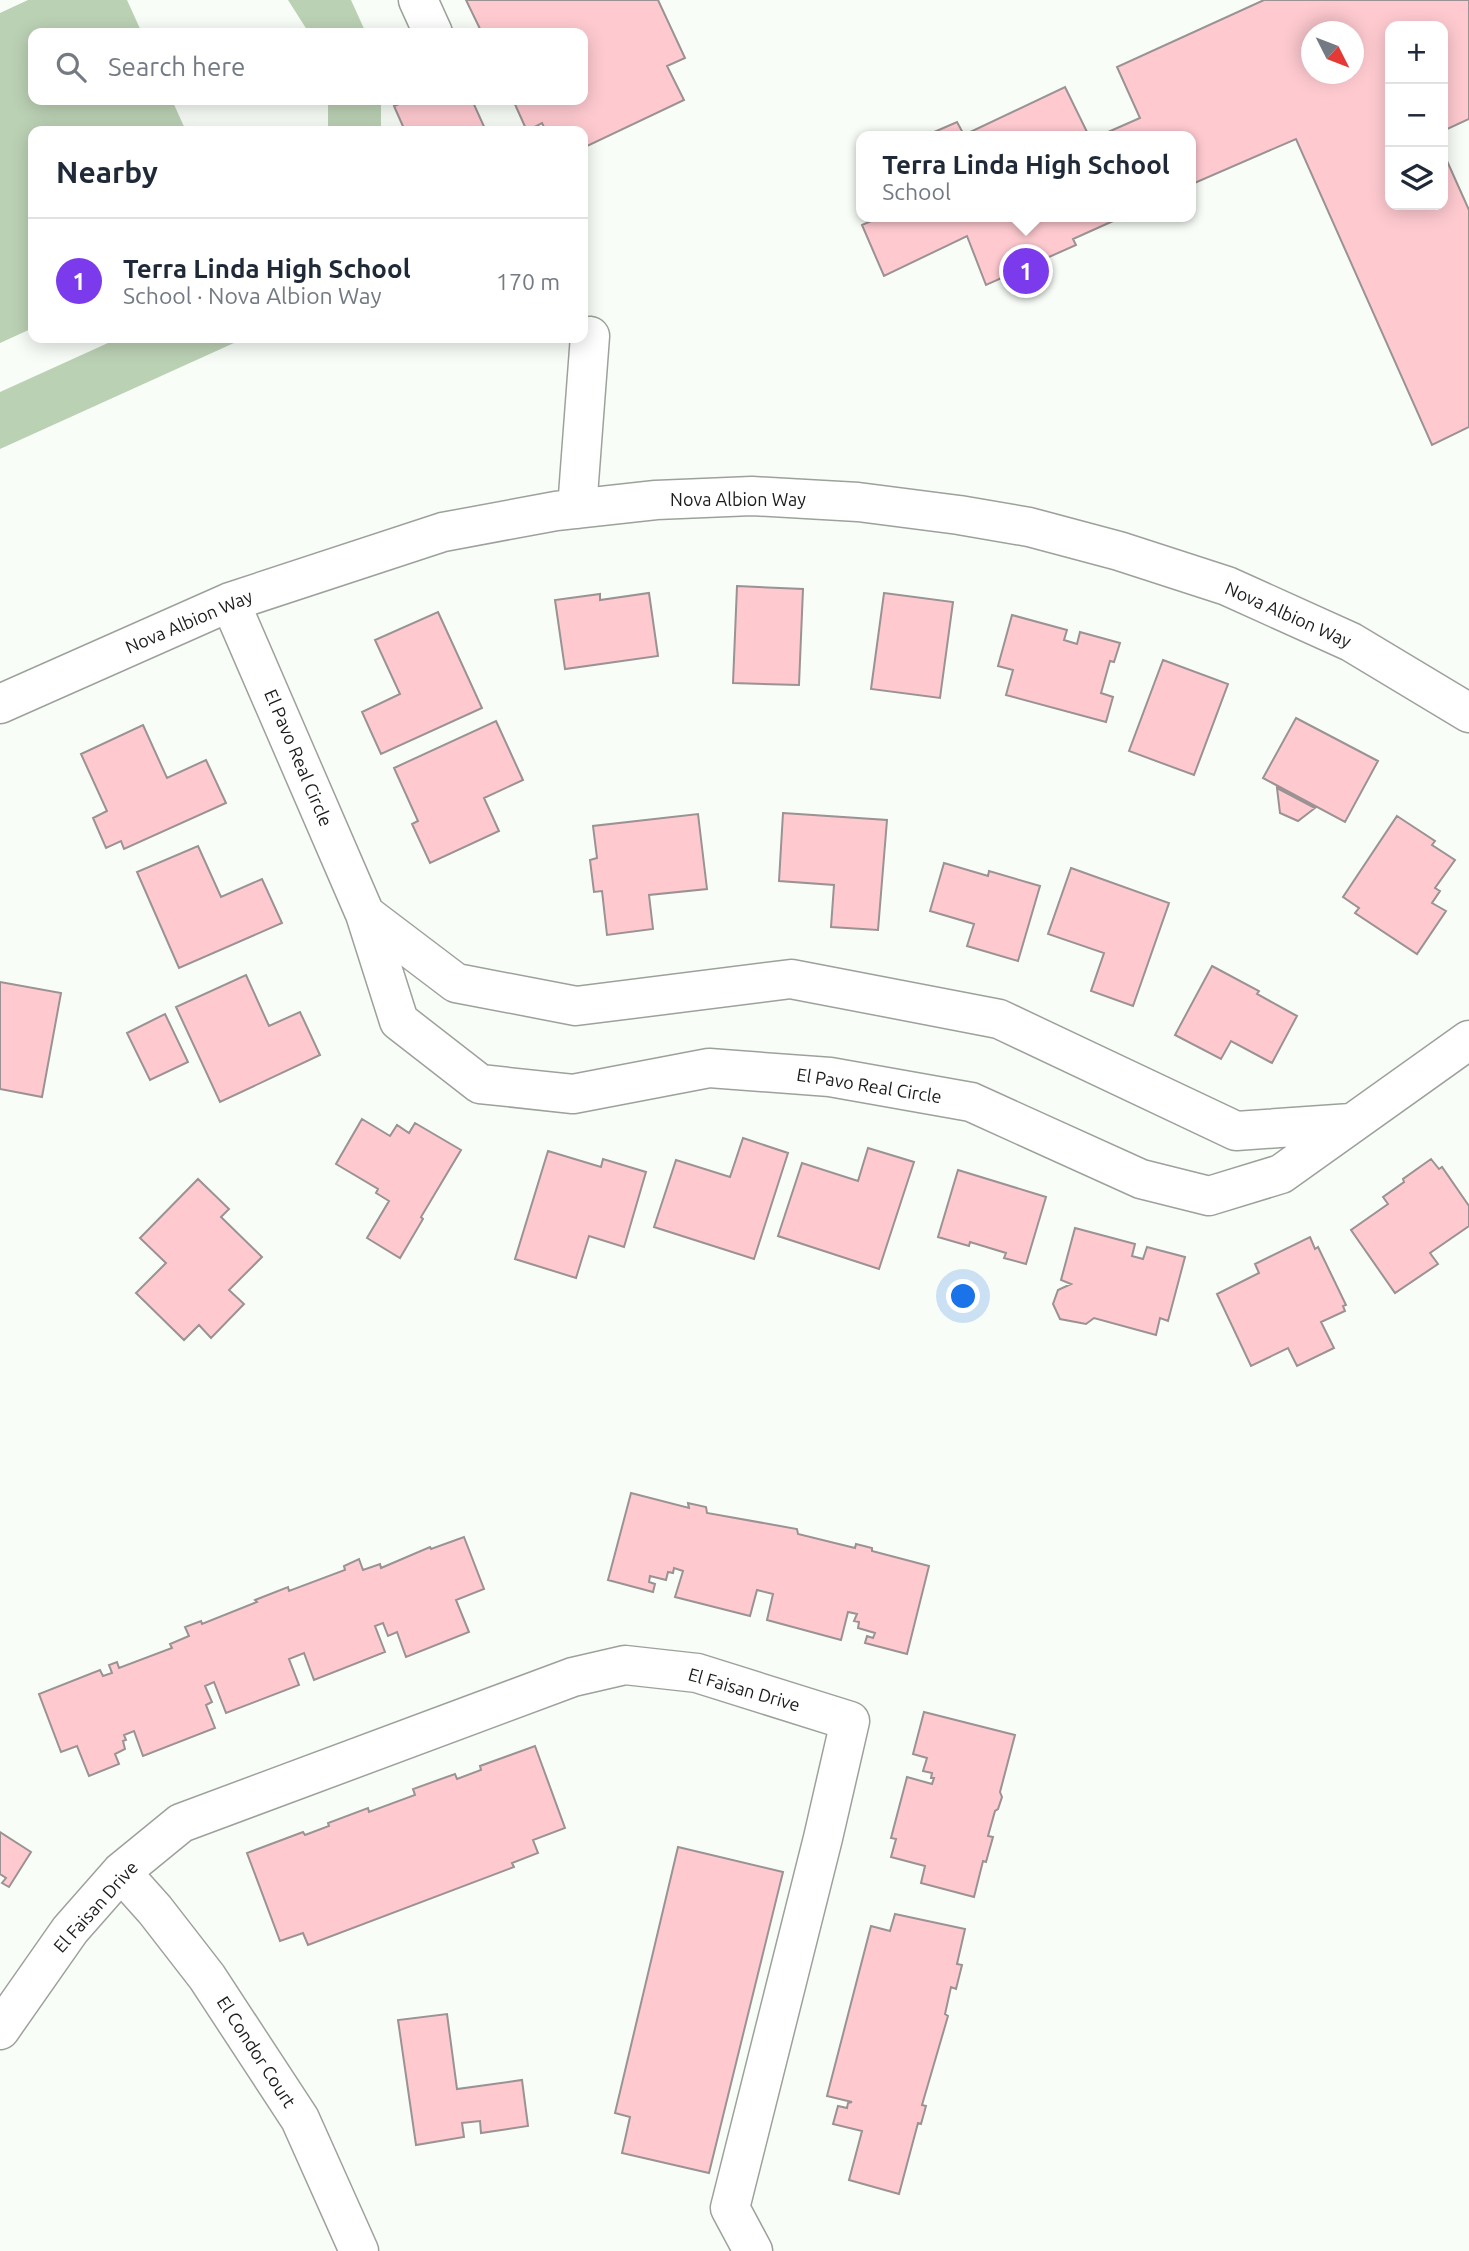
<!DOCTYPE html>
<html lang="en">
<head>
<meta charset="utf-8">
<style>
	:root { --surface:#fff; --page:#f2f2f3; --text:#1f2937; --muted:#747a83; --line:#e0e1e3; --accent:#7c3aed }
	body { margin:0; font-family:Ubuntu,sans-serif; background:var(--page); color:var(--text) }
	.controls { position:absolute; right:21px; top:21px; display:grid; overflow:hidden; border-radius:14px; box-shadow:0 4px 18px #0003 }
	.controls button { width:63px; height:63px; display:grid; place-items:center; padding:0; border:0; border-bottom:2px solid var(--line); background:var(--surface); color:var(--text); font:35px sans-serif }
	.compass { position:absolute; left:1301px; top:21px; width:63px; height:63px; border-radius:50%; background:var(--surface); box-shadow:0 4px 18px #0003; rotate:132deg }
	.you { position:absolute; left:964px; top:1297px; width:24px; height:24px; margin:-18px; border:5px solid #fff; border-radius:50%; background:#1a73e8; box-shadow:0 0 0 10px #1a73e833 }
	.badge { display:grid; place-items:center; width:46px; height:46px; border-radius:50%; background:var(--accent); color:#fff; font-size:23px; font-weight:700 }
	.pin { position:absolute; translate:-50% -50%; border:4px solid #fff; box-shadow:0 2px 7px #0006 }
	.popup { position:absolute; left:856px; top:131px; width:340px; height:91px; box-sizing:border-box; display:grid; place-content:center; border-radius:14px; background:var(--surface); filter:drop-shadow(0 2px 5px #0005); font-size:23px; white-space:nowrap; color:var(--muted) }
	.popup b { font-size:26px; color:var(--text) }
	.popup::after { content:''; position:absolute; left:50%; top:100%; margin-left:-14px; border:14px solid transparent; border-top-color:var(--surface) }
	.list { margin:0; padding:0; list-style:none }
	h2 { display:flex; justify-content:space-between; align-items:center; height:91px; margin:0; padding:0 28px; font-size:30px }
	h2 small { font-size:23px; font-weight:400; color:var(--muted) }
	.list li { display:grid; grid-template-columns:46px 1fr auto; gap:21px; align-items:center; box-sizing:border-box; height:126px; padding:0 28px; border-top:2px solid var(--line) }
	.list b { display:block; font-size:26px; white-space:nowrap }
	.list p { margin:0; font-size:23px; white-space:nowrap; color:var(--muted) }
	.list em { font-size:23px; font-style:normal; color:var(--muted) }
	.icon { flex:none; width:38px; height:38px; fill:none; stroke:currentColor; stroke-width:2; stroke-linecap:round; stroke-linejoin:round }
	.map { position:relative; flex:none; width:1469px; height:2251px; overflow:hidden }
	.search { position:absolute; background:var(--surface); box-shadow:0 4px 18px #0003; left:28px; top:28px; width:560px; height:77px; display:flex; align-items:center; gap:18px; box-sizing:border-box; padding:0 24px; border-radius:14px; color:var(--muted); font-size:26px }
	.panel { position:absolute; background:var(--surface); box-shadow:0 4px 18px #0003; left:28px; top:126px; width:560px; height:217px; border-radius:14px }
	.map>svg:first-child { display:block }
</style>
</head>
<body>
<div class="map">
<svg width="1469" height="2251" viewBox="0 0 1469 2251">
	<rect width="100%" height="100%" fill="#f8fdf7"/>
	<path fill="#bbd1b4" d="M 28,0 L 127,0 L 142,33 L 33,33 L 33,100 L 172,100 L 186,131 L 33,131 L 33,328 L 0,343 L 0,13 Z
		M 288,0 L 351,0 L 366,33 L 309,33 Z
		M 328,100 L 381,100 L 381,131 L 328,131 Z
		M 119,338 L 245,338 L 0,449 L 0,392 Z"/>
	<path fill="#fecad0" stroke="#9a9293" stroke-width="2" fill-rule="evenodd" d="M 466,0 L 658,0 L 685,58 L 667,66 L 684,100 L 583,148 L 583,131 L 546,131 L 542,123 L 527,131 L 513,100 L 583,100 L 583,33 L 482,33 Z
		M 1264,0 L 1469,0 L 1469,119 L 1443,131 L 1443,26 L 1390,26 L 1390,205 L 1443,205 L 1443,152 L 1469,210 L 1469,427 L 1432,445 L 1296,139 L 1190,185 L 1190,136 L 1099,136 L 1140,118 L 1117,67 ZM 1312,32 L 1354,32 L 1354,74 L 1312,74 Z
		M 1065,87 L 1089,136 L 925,136 L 957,122 L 964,135 Z
		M 409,100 L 472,100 L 486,131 L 405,131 L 394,106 Z
		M 880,217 L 1122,217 L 1073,239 L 1076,245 L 986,285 L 967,236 L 884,276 L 862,225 Z
		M 737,586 L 803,589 L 799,685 L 733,683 Z
		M 649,593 L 658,656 L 565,669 L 555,600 L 600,594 L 600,600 Z
		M 884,593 L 953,602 L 940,698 L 871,689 Z
		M 438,612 L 482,708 L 381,754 L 362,712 L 400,694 L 375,640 Z
		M 1012,615 L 1067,630 L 1064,640 L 1077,644 L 1080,632 L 1120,643 L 1114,662 L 1110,661 L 1101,693 L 1113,697 L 1106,722 L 1006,695 L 1013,670 L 998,666 Z
		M 1163,660 L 1228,684 L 1194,775 L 1129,751 Z
		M 1296,718 L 1378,761 L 1345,822 L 1263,778 Z
		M 496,721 L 523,780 L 484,798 L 499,831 L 430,863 L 412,824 L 418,821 L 394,768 Z
		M 143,725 L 167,778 L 206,760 L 226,803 L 124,849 L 121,841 L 106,848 L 93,818 L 107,811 L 81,754 Z
		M 1277,788 L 1315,808 L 1298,821 L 1280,813 Z
		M 783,813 L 887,820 L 878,930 L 831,927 L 834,885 L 779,881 Z
		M 698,814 L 707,889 L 649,895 L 653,929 L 607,935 L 602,891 L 594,892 L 590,860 L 597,858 L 593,826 Z
		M 1397,816 L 1435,841 L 1432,845 L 1455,860 L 1435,888 L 1440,891 L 1432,903 L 1446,911 L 1417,954 L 1355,913 L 1359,908 L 1343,897 Z
		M 198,846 L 221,897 L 262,879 L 282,923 L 179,968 L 137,872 Z
		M 944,863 L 988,876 L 989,871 L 1040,886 L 1018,961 L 967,946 L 974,924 L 930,911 Z
		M 1071,868 L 1169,903 L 1133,1006 L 1091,991 L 1104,953 L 1048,934 Z
		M 1212,966 L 1259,991 L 1257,994 L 1297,1016 L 1272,1063 L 1231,1041 L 1221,1059 L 1175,1035 Z
		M 246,975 L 269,1026 L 300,1012 L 320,1055 L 220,1102 L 176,1007 Z
		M 0,982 L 61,993 L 42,1097 L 0,1089 Z
		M 165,1014 L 188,1062 L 150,1080 L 127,1033 Z
		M 362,1119 L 390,1136 L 397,1125 L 409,1133 L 415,1123 L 461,1150 L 421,1217 L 423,1219 L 400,1258 L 367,1238 L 389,1201 L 376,1193 L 378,1189 L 336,1164 Z
		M 743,1138 L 788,1153 L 754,1259 L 654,1227 L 676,1160 L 730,1177 Z
		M 868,1148 L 914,1162 L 879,1269 L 778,1236 L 802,1163 L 858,1181 Z
		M 548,1151 L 601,1167 L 603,1159 L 646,1172 L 624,1247 L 589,1236 L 576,1278 L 515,1259 Z
		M 1431,1159 L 1439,1169 L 1442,1167 L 1469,1206 L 1469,1226 L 1430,1253 L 1438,1264 L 1395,1293 L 1351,1230 L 1388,1204 L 1383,1197 L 1404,1182 L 1403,1179 Z
		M 958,1170 L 1046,1197 L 1026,1264 L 1004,1258 L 1006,1253 L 970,1242 L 969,1246 L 938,1237 Z
		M 198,1179 L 229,1209 L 221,1217 L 262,1257 L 229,1290 L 244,1304 L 211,1338 L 199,1325 L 184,1340 L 136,1293 L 166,1263 L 140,1238 Z
		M 1075,1228 L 1135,1244 L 1132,1256 L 1143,1259 L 1147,1247 L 1185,1257 L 1168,1321 L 1160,1318 L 1156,1335 L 1094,1318 L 1086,1324 L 1060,1319 L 1053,1304 L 1058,1290 L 1071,1284 L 1061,1280 Z
		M 1310,1237 L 1315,1249 L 1318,1247 L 1346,1305 L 1343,1306 L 1345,1311 L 1321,1322 L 1334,1348 L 1297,1366 L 1288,1348 L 1251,1366 L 1217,1294 L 1259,1273 L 1255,1264 Z
		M 631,1493 L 689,1508 L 688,1503 L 706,1507 L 707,1513 L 797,1529 L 798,1534 L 855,1548 L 856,1544 L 872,1548 L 872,1551 L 929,1566 L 907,1654 L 865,1643 L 867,1636 L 873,1638 L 875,1633 L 858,1628 L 859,1622 L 854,1621 L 857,1614 L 848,1612 L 841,1640 L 767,1620 L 773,1594 L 757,1590 L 750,1616 L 675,1597 L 683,1571 L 674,1568 L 673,1573 L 668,1572 L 666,1580 L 650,1576 L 649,1582 L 655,1584 L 653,1592 L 608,1580 Z
		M 464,1537 L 484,1589 L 456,1600 L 469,1632 L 406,1657 L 397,1632 L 388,1636 L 383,1623 L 375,1626 L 385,1652 L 314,1680 L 304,1653 L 289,1659 L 299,1685 L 226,1713 L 214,1682 L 205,1686 L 212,1702 L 206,1705 L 215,1728 L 143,1756 L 134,1731 L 124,1735 L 126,1740 L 123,1741 L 125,1749 L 115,1754 L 119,1764 L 89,1776 L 77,1746 L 61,1752 L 39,1694 L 100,1670 L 103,1676 L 112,1673 L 109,1665 L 117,1662 L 119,1668 L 172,1648 L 170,1644 L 189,1636 L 185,1627 L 201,1621 L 202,1624 L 257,1602 L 255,1600 L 288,1587 L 289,1591 L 345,1570 L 344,1566 L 359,1559 L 363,1570 L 380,1564 L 381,1568 L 430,1547 L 431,1549 Z
		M 924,1712 L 1015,1735 L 1000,1792 L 1002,1797 L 998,1809 L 995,1811 L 988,1836 L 993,1837 L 986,1862 L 983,1861 L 974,1897 L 921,1883 L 925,1866 L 891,1857 L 896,1839 L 891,1838 L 907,1777 L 932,1784 L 934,1778 L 931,1778 L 932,1773 L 923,1771 L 927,1758 L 913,1754 Z
		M 535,1746 L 565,1828 L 533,1840 L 538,1853 L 512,1863 L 514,1867 L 308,1945 L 303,1933 L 280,1941 L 247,1853 L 303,1832 L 305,1835 L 329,1826 L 328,1823 L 368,1808 L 369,1812 L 415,1795 L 413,1789 L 455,1774 L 457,1779 L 481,1770 L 480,1766 Z
		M 0,1832 L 31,1852 L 9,1887 L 2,1883 L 6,1878 L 0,1874 Z
		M 678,1847 L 783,1872 L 709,2173 L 622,2153 L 630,2117 L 615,2113 Z
		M 895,1914 L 965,1929 L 957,1964 L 962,1965 L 956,1989 L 951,1987 L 945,2014 L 948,2016 L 922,2105 L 926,2106 L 921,2124 L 918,2123 L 899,2194 L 849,2180 L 862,2131 L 833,2124 L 838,2106 L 847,2108 L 848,2103 L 852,2102 L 827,2096 L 871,1926 L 890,1931 Z
		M 447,2014 L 457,2089 L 522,2080 L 528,2126 L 481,2133 L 480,2121 L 462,2123 L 464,2137 L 416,2145 L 398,2020 Z"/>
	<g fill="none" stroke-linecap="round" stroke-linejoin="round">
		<defs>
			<path id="minor" d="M 418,0 L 433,33
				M 577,509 L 590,336
				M 230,602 L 365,914 L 399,1021 L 480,1084 L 573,1094 L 709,1068 L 830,1077 L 971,1102 L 1141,1179 L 1209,1196 L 1281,1174 L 1469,1040
				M 0,704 L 230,602 L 443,532 L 556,511 L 656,500 L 752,496 L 858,502 L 959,515 L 1029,527 L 1119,551 L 1227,586 L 1351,642 L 1469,713
				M 365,914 L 456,983 L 576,1006 L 791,979 L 999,1019 L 1236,1131 L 1351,1123
				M 121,1872 L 155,1910 L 207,1977 L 300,2119 L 359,2251
				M 0,2030 L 70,1930 L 121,1872 L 181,1823 L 573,1677 L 625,1665 L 697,1673 L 850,1721 L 823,1838 L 730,2208 L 753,2251"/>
		</defs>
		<use href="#minor" stroke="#9da19c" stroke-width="41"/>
		<use href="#minor" stroke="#fff" stroke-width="38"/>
	</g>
	<g text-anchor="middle" stroke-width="6" stroke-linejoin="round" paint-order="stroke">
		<g font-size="18" fill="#1a1c1a" stroke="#fff">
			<text x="738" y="506">Nova Albion Way</text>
			<text transform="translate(1288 615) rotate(24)" y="6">Nova Albion Way</text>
			<text transform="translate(189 622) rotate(-23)" y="6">Nova Albion Way</text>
			<text transform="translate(298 758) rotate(67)" y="6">El Pavo Real Circle</text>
			<text transform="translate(869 1086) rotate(9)" y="6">El Pavo Real Circle</text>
			<text transform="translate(744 1690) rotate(16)" y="6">El Faisan Drive</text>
			<text transform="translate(96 1907) rotate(-48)" y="6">El Faisan Drive</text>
			<text transform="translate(256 2052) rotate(57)" y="6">El Condor Court</text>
		</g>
	</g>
</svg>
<div class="controls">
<button>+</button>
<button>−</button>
<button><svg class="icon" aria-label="layers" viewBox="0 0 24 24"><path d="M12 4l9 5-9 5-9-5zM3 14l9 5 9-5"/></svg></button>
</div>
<svg class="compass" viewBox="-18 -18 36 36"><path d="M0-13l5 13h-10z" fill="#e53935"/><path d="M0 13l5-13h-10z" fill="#747a83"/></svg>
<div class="you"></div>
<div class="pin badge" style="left:1026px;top:271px">1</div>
<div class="popup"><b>Terra Linda High School</b>School</div>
<div class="search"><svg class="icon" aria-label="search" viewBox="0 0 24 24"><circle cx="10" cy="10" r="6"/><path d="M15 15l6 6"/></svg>Search here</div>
<section class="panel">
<h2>Nearby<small></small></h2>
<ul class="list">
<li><span class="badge">1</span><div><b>Terra Linda High School</b><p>School · Nova Albion Way</p></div><em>170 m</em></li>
</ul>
</section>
</div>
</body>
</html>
